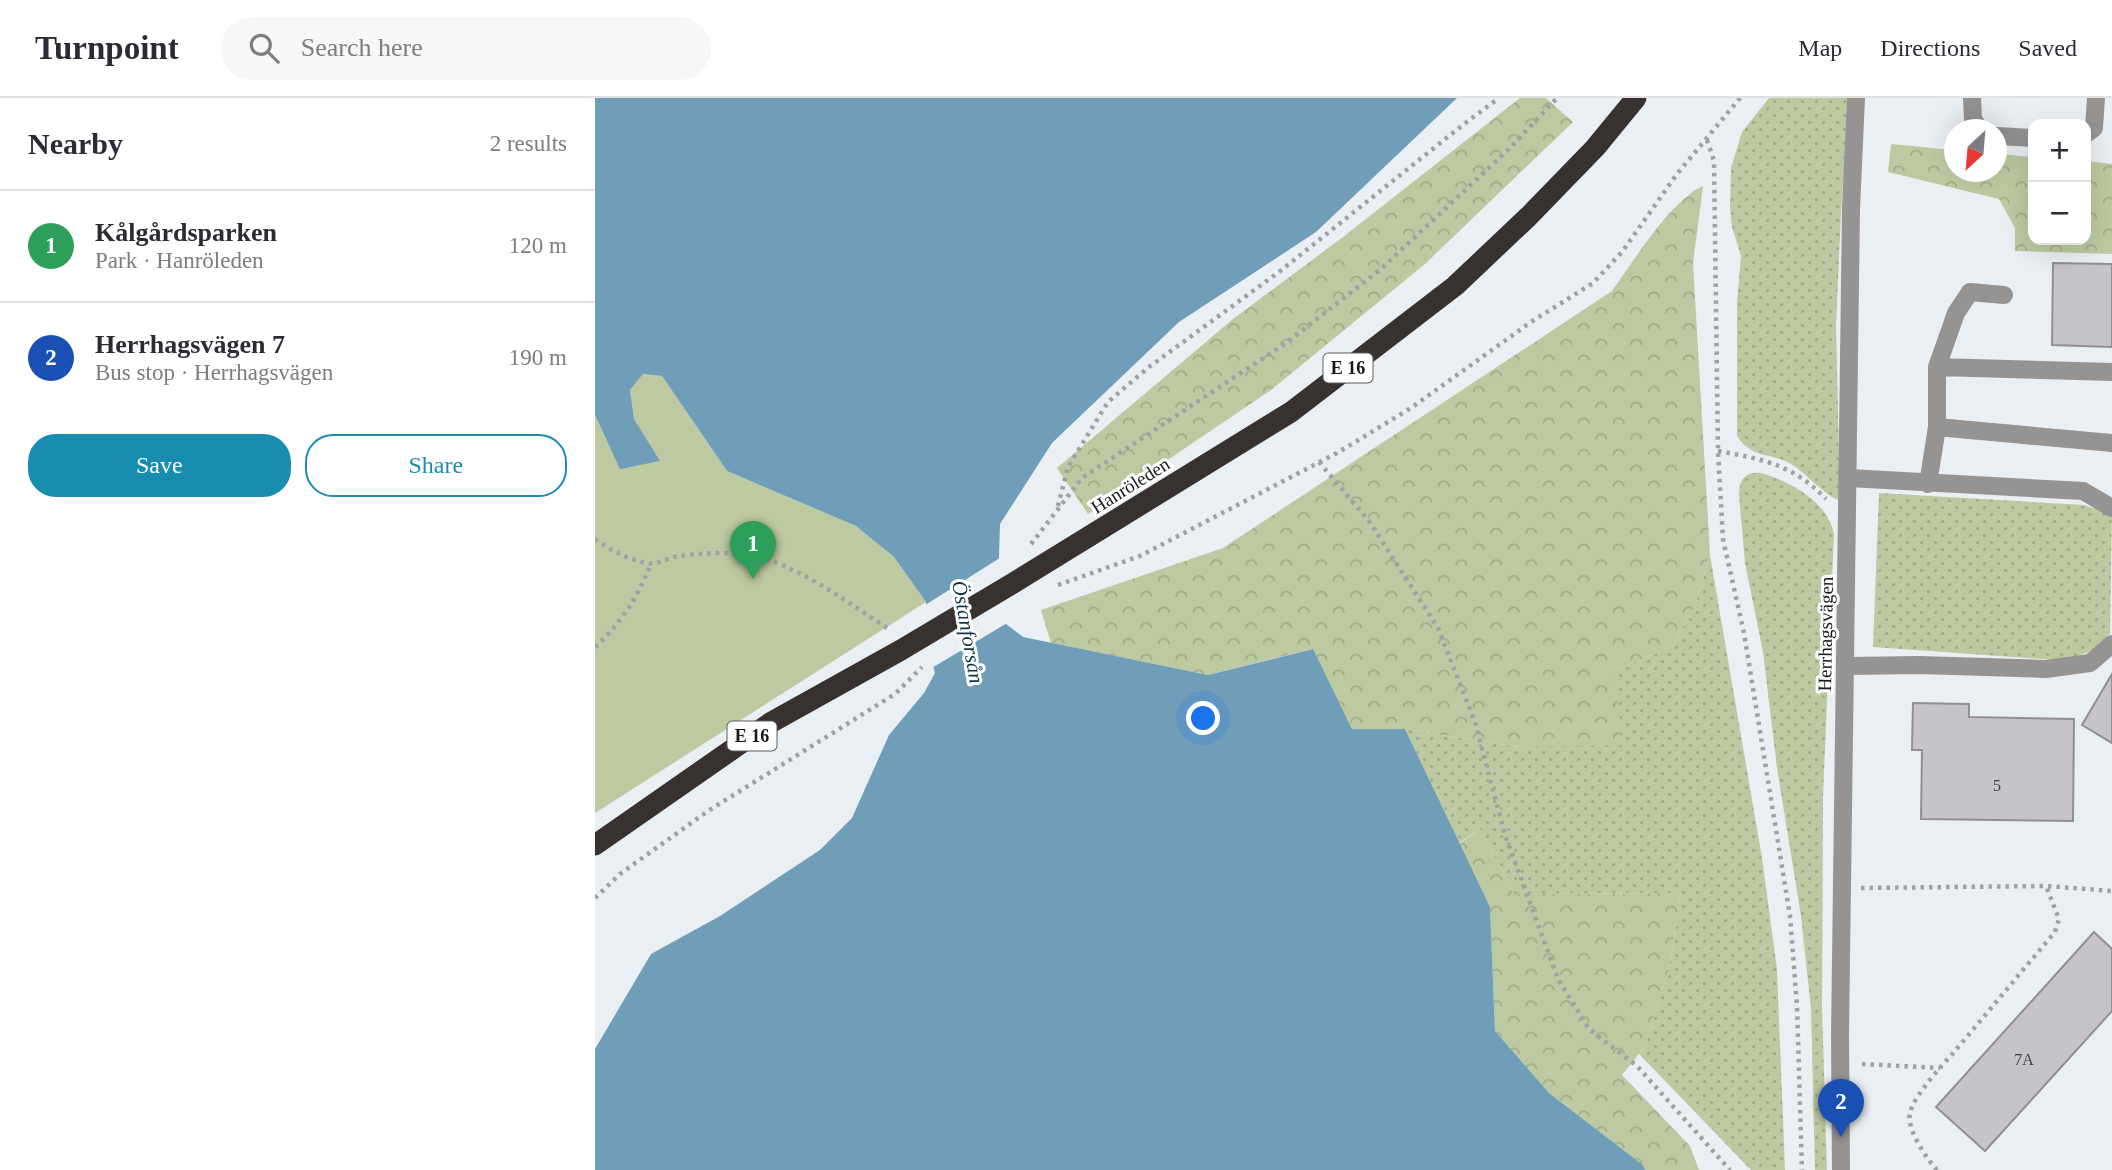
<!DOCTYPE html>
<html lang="en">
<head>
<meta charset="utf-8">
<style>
	:root { --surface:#fff; --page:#f7f7f7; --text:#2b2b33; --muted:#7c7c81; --line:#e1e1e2; --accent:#188db0 }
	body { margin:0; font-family:"Times New Roman",serif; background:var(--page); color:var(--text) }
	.controls { position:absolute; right:21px; top:21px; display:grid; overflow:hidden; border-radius:14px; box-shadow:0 7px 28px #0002 }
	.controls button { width:63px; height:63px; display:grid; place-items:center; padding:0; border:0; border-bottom:2px solid var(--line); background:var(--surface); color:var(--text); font:35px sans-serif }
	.compass { position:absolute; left:1349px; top:21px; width:63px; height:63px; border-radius:50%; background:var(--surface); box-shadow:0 7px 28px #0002; rotate:206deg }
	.you { position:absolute; left:609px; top:621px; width:24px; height:24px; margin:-18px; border:5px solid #fff; border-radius:50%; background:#1a73e8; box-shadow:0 0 0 10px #1a73e833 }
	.badge { display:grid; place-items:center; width:46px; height:46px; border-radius:50%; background:var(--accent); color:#fff; font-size:23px; font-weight:700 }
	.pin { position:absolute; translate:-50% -58px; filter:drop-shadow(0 2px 4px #0008) }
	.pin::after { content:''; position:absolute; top:37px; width:24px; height:21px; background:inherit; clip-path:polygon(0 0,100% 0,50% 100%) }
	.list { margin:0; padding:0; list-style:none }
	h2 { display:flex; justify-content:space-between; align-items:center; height:91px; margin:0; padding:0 28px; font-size:30px }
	h2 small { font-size:23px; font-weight:400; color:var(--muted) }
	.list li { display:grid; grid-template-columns:46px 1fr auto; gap:21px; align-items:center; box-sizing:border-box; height:112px; padding:0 28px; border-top:2px solid var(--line) }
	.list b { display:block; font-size:26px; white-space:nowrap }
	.list p { margin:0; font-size:23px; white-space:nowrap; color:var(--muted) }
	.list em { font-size:23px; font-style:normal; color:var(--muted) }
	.actions { display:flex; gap:14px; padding:21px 28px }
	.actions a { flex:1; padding:16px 0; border:2px solid var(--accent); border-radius:28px; text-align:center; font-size:24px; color:var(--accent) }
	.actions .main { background:var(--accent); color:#fff }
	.icon { flex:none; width:38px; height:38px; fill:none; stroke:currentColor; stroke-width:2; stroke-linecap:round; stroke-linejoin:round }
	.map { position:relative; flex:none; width:1517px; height:1072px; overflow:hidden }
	header { display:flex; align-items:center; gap:42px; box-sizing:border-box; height:98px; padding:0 35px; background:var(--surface); border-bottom:2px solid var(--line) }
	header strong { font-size:33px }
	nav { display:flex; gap:38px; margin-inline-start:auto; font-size:24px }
	.search { width:490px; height:63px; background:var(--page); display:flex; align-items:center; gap:18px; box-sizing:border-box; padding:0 24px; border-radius:38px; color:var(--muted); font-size:26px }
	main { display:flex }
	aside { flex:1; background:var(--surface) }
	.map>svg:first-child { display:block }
</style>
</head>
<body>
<header>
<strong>Turnpoint</strong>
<div class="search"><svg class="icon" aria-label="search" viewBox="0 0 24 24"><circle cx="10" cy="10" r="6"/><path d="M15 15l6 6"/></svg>Search here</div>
<nav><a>Map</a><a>Directions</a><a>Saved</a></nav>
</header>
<main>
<aside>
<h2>Nearby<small>2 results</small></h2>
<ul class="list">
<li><span class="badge" style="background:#2e9e5b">1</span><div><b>Kålgårdsparken</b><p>Park · Hanröleden</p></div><em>120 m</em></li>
<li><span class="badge" style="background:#1a4fb4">2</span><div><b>Herrhagsvägen 7</b><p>Bus stop · Herrhagsvägen</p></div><em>190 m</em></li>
</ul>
<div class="actions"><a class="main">Save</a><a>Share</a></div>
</aside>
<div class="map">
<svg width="1517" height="1072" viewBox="0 0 1517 1072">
	<defs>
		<pattern id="grass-dots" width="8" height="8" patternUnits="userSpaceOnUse" patternTransform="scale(1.75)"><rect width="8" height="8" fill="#bcc9a1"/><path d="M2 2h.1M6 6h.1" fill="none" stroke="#a1ac8a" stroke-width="1.8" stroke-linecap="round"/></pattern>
		<pattern id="forest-crowns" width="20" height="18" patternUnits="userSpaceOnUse" patternTransform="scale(1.75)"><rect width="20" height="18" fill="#bcc9a1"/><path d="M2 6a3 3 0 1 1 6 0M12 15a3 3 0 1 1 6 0" fill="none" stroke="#a1ac8a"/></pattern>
	</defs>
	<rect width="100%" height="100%" fill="#eaeff3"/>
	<path fill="url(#grass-dots)" d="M 1174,0 L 1254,0 L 1246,115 L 1241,228 L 1245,402 C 1233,401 1210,374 1196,366 C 1174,354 1157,361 1142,338 L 1142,205 L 1146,158 L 1137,129 L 1135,109 L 1136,70 L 1147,34 Z
		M 1167,375 C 1197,385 1232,403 1239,436 L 1228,699 L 1227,909 L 1232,1072 L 1220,1072 L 1216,911 L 1206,818 L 1182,670 L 1168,554 L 1150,465 L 1144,396 L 1145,387 C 1149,376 1156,374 1167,375 Z
		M 1284,395 L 1489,407 L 1517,416 L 1515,535 C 1498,555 1488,558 1462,562 L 1278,549 Z
		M 1115,457 L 1167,760 L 1182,871 L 1190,1072 L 1156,1072 L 1044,956 L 1051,947 L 1074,870 L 1086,795 L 919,796 L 885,731 L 864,745 L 810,631 L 924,649 L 1018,573 L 1078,548 L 1100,507 Z"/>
	<path fill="url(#forest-crowns)" d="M 925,0 L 951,0 L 978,24 L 830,166 L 676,292 L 493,416 L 462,370 L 638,221 L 748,139 Z
		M 1296,46 L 1359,52 L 1360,74 L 1402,74 L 1402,56 L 1438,59 L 1438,142 L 1491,142 L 1491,63 L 1517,66 L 1517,156 L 1420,153 L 1420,130 L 1404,101 L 1293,74 Z
		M 1108,88 L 1098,165 L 1115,457 L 1100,507 L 1078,548 L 1018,573 L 1029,647 L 924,649 L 810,631 L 757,631 L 717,551 L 613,577 L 456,545 L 446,512 L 628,450 L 1017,193 C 1037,165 1077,101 1108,88 Z
		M 885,731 L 919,796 L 1086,795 L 1074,870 L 1051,947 L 1027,977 L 1095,1048 L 1104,1072 L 1050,1072 L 1048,1067 L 954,995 L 900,933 L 895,809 L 864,746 Z"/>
	<path fill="#bcc9a1" d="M 48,276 L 67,278 L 132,373 L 261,428 L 299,459 L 331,504 L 0,715 L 0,317 L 25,370 L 64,363 L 39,321 L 35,292 Z"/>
	<path fill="#709eb8" d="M 0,0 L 862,0 L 721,134 L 584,224 L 457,345 L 405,426 L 402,519 L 428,539 L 613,577 L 718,551 L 757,631 L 810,631 L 895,809 L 900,933 L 954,995 L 1048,1067 L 1050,1072 L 0,1072 L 0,951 L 56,856 L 125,818 L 225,752 L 257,720 L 294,637 L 329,595 L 340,575 L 332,545 L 331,504 L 299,459 L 261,428 L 132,373 L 67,278 L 48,276 L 35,292 L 39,321 L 65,363 L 25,371 L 0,317 Z"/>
	<path fill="#eaeff3" d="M 408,458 L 405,517 L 414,524 L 335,571 L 329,545 L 327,509 Z"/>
	<path fill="#c6c4ca" stroke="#918f94" stroke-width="2" d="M 1458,165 L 1517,166 L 1517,249 L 1457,247 Z
		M 1517,576 L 1517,645 L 1487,627 Z
		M 1318,605 L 1374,606 L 1374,619 L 1479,621 L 1478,723 L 1326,721 L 1327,652 L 1317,652 Z
		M 1499,834 L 1517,851 L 1517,913 L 1390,1053 L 1341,1009 Z"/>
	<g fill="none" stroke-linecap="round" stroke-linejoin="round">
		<path stroke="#9ea2a5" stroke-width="4.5" stroke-dasharray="3.5 5" stroke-linecap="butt" d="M 1112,42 L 1119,63 L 1123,353 L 1128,441 L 1149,535 L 1195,818 L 1202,908 L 1207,1072
			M 1123,353 C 1167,361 1199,367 1231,401
			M 724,364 L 774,423 L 843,530 L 880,624 L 910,737 L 963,881 L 994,931 L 1042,968 L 1135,1072
			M 463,408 L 473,369 L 513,304 L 554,269 L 684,174 L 869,26 L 904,0
			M 0,441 C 15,452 34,462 53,465 C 61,467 70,461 79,459 C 103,455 135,453 159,458 C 203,467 257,507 295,532
			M 436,446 L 487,380 L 691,245 L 786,171 L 914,51 L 962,0
			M 463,487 L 545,458 L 742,355 L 816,310 L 936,224 L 998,185 L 1027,154 L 1082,76 L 1145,0
			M 0,549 C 28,523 41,501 56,466
			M 1266,790 L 1451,788 L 1517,793
			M 0,800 L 25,776 L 113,713 L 300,596 L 327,569
			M 1267,966 L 1345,970
			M 1342,1072 C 1332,1061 1311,1031 1315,1015 C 1319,997 1346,969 1359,954 C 1393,914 1426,874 1460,834 L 1464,821 L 1451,788"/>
		<path stroke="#969393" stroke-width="18" d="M 1377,0 L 1378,21 L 1385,32
			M 1491,36 L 1499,30 L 1501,0
			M 1402,38 L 1438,40
			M 1342,269 L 1517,274
			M 1342,329 L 1517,345
			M 1254,380 L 1488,393 L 1517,410
			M 1333,386 L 1342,329 L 1342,269 L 1361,215 L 1375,194 L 1409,197
			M 1251,568 L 1325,567 L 1451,571 L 1495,565 L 1517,546
			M 1246,1072 L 1245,937 L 1256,111 L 1261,0"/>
		<path stroke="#373230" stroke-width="21" d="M 0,747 L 175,625 L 306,552 L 420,484 L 696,314 L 860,188 L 934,118 L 1000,50 L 1041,0"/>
	</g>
	<g text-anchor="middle" stroke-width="6" stroke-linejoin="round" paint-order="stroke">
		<g font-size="16" fill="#414245">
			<text x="1402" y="693">5</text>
			<text x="1429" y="967">7A</text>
		</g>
		<g fill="#fff" stroke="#5b5d5e" stroke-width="2">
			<rect x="728.5" y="255.5" width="49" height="29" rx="5"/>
			<rect x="132.5" y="623.5" width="49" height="29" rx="5"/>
		</g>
		<g font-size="18" font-weight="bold" fill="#151719">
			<text x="753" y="276">E 16</text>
			<text x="157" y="644">E 16</text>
		</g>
		<g font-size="19" fill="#151719" stroke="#fff">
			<text transform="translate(535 387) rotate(-32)" y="7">Hanröleden</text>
			<text transform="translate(1230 536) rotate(-89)" y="7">Herrhagsvägen</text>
		</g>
		<g font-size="21" font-style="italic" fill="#0d3548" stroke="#fff">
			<text transform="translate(373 534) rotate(80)" y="7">Östanforsån</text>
		</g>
	</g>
</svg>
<div class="controls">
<button>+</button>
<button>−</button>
</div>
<svg class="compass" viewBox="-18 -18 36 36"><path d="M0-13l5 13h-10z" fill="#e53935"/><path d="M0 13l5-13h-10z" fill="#7c7c81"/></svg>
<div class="you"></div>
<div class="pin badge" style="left:158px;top:481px;background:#2e9e5b">1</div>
<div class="pin badge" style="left:1246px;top:1039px;background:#1a4fb4">2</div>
</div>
</main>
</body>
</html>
